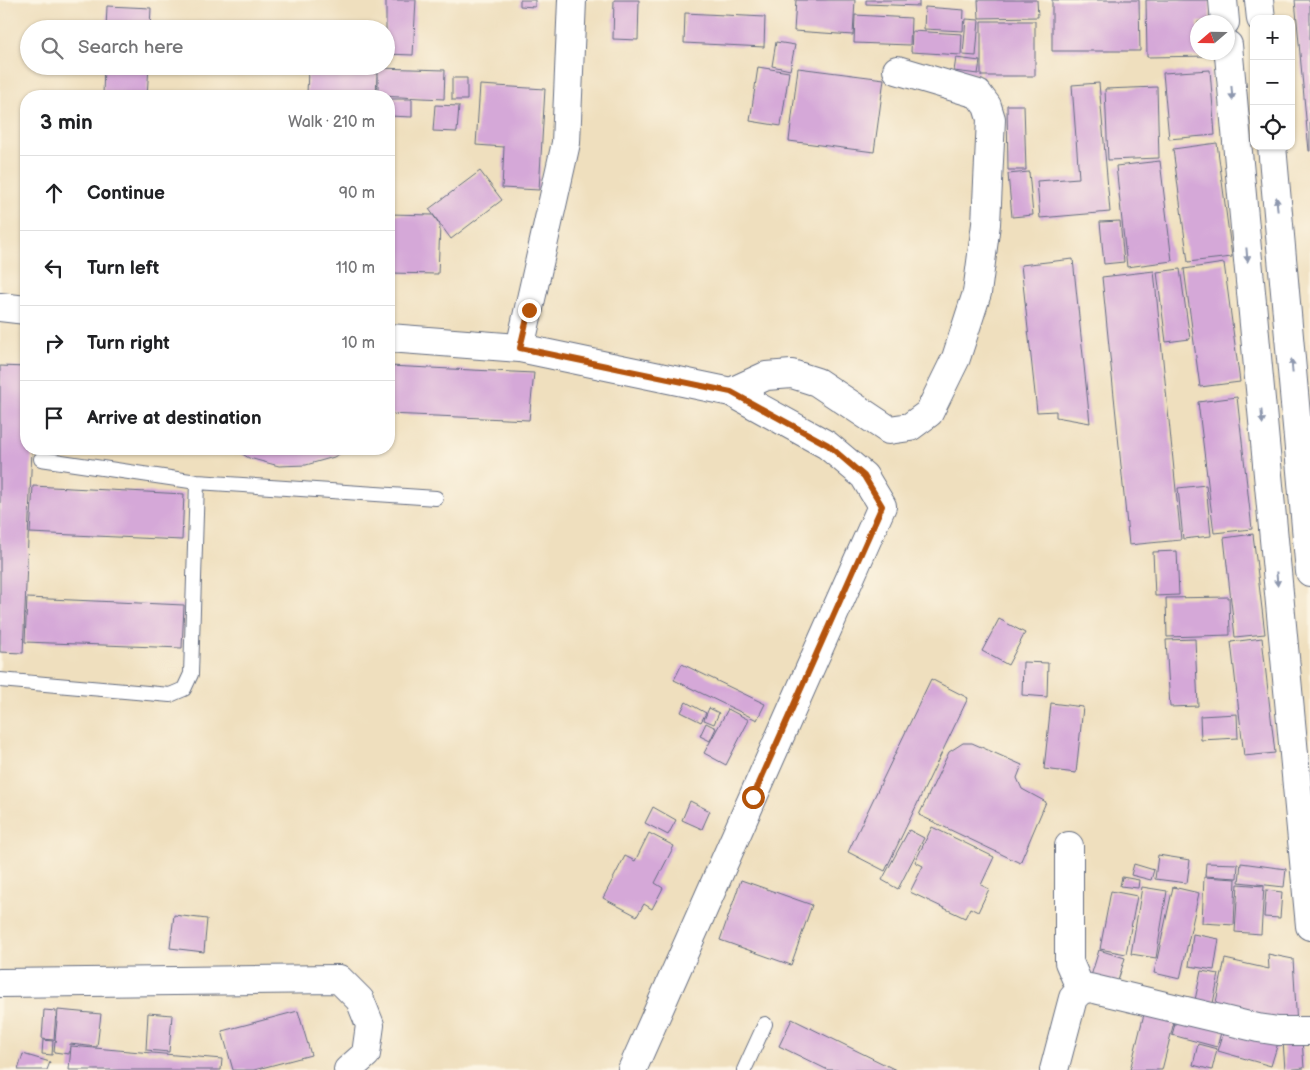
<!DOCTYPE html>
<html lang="en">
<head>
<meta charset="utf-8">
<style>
	:root { --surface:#fff; --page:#f6f6f6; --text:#202124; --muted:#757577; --line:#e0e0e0 }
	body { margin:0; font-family:"Balsamiq Sans",sans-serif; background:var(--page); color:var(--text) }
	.controls { position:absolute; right:15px; top:15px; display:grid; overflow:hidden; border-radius:10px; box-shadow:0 1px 4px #0004 }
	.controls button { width:45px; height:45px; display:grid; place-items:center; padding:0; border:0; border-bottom:1px solid var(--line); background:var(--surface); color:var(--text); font:25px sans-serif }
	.compass { position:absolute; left:1190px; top:15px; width:45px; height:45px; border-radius:50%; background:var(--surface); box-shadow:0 1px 4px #0004; rotate:250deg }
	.stop { position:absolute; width:15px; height:15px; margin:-11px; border:4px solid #b45309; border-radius:50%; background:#fff }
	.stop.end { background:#b45309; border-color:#fff; box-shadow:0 1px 5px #0008 }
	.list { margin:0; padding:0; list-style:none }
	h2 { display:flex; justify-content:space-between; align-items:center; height:65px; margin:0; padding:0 20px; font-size:21px }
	h2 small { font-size:16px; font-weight:400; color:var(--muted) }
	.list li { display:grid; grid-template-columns:32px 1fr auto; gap:15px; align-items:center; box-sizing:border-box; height:75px; padding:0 20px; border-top:1px solid var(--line) }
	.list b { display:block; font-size:19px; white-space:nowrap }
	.list em { font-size:16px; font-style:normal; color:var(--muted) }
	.icon { flex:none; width:28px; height:28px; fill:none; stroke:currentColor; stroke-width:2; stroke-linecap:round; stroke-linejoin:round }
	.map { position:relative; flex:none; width:1310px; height:1070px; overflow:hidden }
	.search { position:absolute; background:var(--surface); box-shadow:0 1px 4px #0004; left:20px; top:20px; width:375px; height:55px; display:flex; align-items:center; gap:12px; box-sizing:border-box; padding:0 18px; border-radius:28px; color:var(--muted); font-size:19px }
	.panel { position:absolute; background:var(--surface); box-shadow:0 1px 4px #0004; left:20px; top:90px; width:375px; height:365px; border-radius:20px }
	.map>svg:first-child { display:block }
</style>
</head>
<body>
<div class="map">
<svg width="1310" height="1070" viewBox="0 0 1310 1070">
	<rect width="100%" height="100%" fill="#fcf5e5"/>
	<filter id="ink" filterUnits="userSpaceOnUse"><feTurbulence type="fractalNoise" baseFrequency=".02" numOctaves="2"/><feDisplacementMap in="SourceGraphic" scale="10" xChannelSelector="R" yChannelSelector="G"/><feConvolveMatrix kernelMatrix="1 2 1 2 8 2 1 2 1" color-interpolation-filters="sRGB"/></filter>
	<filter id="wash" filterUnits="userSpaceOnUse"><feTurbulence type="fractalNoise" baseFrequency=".0096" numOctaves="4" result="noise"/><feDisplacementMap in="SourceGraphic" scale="20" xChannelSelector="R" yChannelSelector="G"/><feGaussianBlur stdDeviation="1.12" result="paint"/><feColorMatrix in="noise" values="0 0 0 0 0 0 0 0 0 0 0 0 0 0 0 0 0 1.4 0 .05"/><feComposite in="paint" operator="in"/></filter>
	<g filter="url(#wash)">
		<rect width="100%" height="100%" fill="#efdfbe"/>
		<g id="blocks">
			<path fill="#d5a8d8" d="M 386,0 L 416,0 L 413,55 L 386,54 Z
				M 520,0 L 535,0 L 535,7 L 520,6 Z
				M 614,0 L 639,0 L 638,40 L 613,39 Z
				M 796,0 L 855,0 L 853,35 L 794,31 Z
				M 866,0 L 919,0 L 919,6 L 866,4 Z
				M 978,0 L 1037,0 L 1038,17 L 979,18 Z
				M 1052,0 L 1139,0 L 1140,51 L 1052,51 Z
				M 1146,0 L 1210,0 L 1210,22 L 1198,22 L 1198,52 L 1211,52 L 1211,56 L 1147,57 Z
				M 1295,0 L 1310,0 L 1310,151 L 1309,151 Z
				M 107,6 L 151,8 L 150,29 L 106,29 Z
				M 925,7 L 964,10 L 963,31 L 924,29 Z
				M 685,13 L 765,17 L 764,47 L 684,43 Z
				M 855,15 L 911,18 L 910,45 L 854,43 Z
				M 966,19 L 979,20 L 976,56 L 963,55 Z
				M 981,21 L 1035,21 L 1035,76 L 981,76 Z
				M 912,31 L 962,34 L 961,55 L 911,52 Z
				M 776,42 L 795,45 L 790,70 L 772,66 Z
				M 956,58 L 980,61 L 978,74 L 954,71 Z
				M 104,66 L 149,66 L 147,96 L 103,95 Z
				M 758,67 L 789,72 L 781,126 L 750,121 Z
				M 378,68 L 445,70 L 444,99 L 378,96 Z
				M 798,68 L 884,79 L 874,152 L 789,141 Z
				M 308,69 L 377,73 L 376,96 L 307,94 Z
				M 1210,70 L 1215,135 L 1169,139 L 1163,73 Z
				M 452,78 L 467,78 L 467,100 L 452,100 Z
				M 1099,83 L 1110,212 L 1040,218 L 1037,181 L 1079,178 L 1072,85 Z
				M 480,85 L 545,89 L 539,190 L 502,188 L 504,147 L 476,145 Z
				M 1157,87 L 1159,158 L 1108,160 L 1105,89 Z
				M 389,99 L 412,99 L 412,117 L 389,116 Z
				M 435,105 L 459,106 L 457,132 L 433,131 Z
				M 1007,105 L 1024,105 L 1026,170 L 1008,170 Z
				M 1217,143 L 1232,257 L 1188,262 L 1173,149 Z
				M 1160,161 L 1172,261 L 1127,267 L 1116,166 Z
				M 480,171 L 502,200 L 451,239 L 429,209 Z
				M 1029,172 L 1033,215 L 1012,217 L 1008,174 Z
				M 389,214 L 433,215 L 440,225 L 438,274 L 389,273 Z
				M 1120,221 L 1124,262 L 1104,264 L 1100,222 Z
				M 1073,259 L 1090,423 L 1056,417 L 1056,411 L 1037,412 L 1021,265 Z
				M 1224,263 L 1240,382 L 1200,387 L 1184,269 Z
				M 1180,269 L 1190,339 L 1166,342 L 1157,272 Z
				M 1154,271 L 1181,540 L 1129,545 L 1102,277 Z
				M 0,366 L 26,367 L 26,449 L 32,449 L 23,653 L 0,652 Z
				M 389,366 L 534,373 L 529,420 L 389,414 Z
				M 1237,397 L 1252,529 L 1214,533 L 1198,402 Z
				M 234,449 L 348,449 L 334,457 L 306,465 L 279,466 L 249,458 Z
				M 1206,485 L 1211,536 L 1183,539 L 1178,488 Z
				M 33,486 L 184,494 L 182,540 L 30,533 Z
				M 1253,534 L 1265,634 L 1235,637 L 1224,538 Z
				M 1177,551 L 1179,595 L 1155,596 L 1153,552 Z
				M 1229,597 L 1230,635 L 1167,637 L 1166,598 Z
				M 27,598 L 184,605 L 182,648 L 25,642 Z
				M 999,619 L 1025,633 L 1008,665 L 982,651 Z
				M 1262,638 L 1275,753 L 1244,756 L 1231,642 Z
				M 1195,639 L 1198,706 L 1170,707 L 1166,640 Z
				M 1023,662 L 1048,663 L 1047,697 L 1022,695 Z
				M 682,664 L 765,704 L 757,720 L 674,680 Z
				M 931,679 L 968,698 L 885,871 L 848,852 Z
				M 686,702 L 706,713 L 701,722 L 681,712 Z
				M 1051,703 L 1083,707 L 1076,773 L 1044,769 Z
				M 709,708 L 719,713 L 714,724 L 704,720 Z
				M 728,709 L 749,720 L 726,765 L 704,753 Z
				M 1237,714 L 1238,738 L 1201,740 L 1200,716 Z
				M 706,723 L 716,728 L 710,741 L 700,736 Z
				M 963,743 L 972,743 L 1022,765 L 1017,778 L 1022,789 L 1046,802 L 1020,863 L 919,815 L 949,752 Z
				M 690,801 L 710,811 L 702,829 L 682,820 Z
				M 653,807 L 676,820 L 668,835 L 645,823 Z
				M 932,827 L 994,857 L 981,885 L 989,889 L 978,912 L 970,908 L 965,918 L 910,892 L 923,866 L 915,862 Z
				M 909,830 L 924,838 L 898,889 L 882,880 Z
				M 649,833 L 674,846 L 655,883 L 663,888 L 652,909 L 644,904 L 637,916 L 603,898 L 625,856 L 635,861 Z
				M 1158,855 L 1190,860 L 1187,883 L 1155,879 Z
				M 1206,863 L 1238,864 L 1237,878 L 1205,876 Z
				M 1241,863 L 1286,869 L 1284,887 L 1239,882 Z
				M 1134,864 L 1154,870 L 1151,880 L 1131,875 Z
				M 1122,877 L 1139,880 L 1138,888 L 1120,886 Z
				M 1204,877 L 1236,879 L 1234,925 L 1202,923 Z
				M 741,880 L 812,905 L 791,965 L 720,940 Z
				M 1238,884 L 1264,886 L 1261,934 L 1235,932 Z
				M 1142,887 L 1167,891 L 1156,958 L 1131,954 Z
				M 1173,887 L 1199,893 L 1180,979 L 1154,973 Z
				M 1266,890 L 1282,892 L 1280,918 L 1264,917 Z
				M 1111,891 L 1137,896 L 1126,954 L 1100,949 Z
				M 174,915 L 207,919 L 204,952 L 170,948 Z
				M 1193,934 L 1219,939 L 1214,970 L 1189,966 Z
				M 1099,950 L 1125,958 L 1117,984 L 1091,976 Z
				M 1268,954 L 1293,959 L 1297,1026 L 1215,1007 L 1225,959 L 1269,969 Z
				M 1201,971 L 1219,974 L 1212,1008 L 1194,1005 Z
				M 1146,1006 L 1176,1014 L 1162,1070 L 1130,1070 Z
				M 44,1010 L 56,1011 L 54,1040 L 42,1039 Z
				M 58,1010 L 101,1014 L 97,1047 L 70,1044 L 69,1054 L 54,1052 L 55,1041 L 57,1041 L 55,1040 Z
				M 298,1011 L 311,1055 L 254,1070 L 233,1070 L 222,1031 Z
				M 148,1013 L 172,1015 L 169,1052 L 146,1050 Z
				M 1178,1013 L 1223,1025 L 1217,1047 L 1172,1035 Z
				M 792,1019 L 896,1070 L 828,1070 L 779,1046 Z
				M 1225,1028 L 1278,1043 L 1271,1066 L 1218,1051 Z
				M 1302,1039 L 1304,1068 L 1285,1070 L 1283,1041 Z
				M 43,1040 L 53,1041 L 52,1055 L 42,1054 Z
				M 1198,1044 L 1217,1049 L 1212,1070 L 1193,1065 Z
				M 71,1046 L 222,1059 L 221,1070 L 69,1070 Z
				M 23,1054 L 50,1062 L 47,1070 L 18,1070 Z"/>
		</g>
	</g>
	<g filter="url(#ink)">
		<use href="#blocks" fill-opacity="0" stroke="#656d80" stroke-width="1"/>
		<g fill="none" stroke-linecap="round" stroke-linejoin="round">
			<defs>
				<path id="lane" d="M 41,459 L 197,482 L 436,498
					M 0,680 L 170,695 L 184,689 L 191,674 L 197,482
					M 744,1070 L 765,1024"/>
				<path id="street" d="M 0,307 L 26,310
					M 389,338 L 520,348 L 731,392 L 827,445 L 864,476 L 882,506 L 632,1070
					M 520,348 L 566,143 L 572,0
					M 731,392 L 766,376 L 792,374 L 817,382 L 889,430 L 910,427 L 929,413 L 956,358 L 977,293 L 986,224 L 991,119 L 987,106 L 978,94 L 897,70
					M 1069,846 L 1069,962 L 1081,990
					M 0,983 L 339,979 L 360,1000 L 370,1025 L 366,1054 L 348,1070
					M 1054,1070 L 1073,998 L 1081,990 L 1090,988 L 1258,1028 L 1278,1031 L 1310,1031"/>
				<path id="secondary" d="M 1223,0 L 1225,22
					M 1259,0 L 1261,19
					M 1228,45 L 1310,926
					M 1272,146 L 1310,572"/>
			</defs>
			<use href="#lane" stroke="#656d80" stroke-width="16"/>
			<use href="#street" stroke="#656d80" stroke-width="30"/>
			<use href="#secondary" stroke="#656d80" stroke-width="30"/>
			<use href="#lane" stroke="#fff" stroke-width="14"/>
			<use href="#street" stroke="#fff" stroke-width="28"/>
			<use href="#secondary" stroke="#fff" stroke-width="28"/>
		</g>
		<defs><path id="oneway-solid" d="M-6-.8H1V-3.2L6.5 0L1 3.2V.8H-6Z" transform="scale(1.25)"/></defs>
		<g fill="#8d97ae">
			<use href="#oneway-solid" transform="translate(1232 93) rotate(85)"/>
			<use href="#oneway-solid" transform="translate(1277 204) rotate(-95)"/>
			<use href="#oneway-solid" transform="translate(1247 255) rotate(85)"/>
			<use href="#oneway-solid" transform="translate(1292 366) rotate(-95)"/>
			<use href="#oneway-solid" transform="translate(1262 417) rotate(85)"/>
			<use href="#oneway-solid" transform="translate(1277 579) rotate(85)"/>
		</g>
	</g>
	<g fill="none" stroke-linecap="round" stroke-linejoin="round" filter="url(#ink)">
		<path stroke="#b45309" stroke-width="6" d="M 529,310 L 520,348 L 731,392 L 828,445 L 864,476 L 882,506 L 753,797"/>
	</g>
</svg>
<div class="controls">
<button>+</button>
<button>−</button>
<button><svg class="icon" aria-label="locate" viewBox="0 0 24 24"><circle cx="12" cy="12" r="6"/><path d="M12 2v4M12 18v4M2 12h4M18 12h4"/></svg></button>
</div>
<svg class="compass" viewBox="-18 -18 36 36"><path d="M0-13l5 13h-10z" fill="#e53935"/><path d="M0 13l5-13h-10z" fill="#757577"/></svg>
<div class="stop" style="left:753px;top:797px"></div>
<div class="stop end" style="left:529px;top:310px"></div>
<div class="search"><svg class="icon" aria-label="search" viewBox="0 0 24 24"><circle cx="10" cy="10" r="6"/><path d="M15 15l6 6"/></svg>Search here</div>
<section class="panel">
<h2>3 min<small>Walk · 210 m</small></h2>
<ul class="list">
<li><svg class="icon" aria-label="ahead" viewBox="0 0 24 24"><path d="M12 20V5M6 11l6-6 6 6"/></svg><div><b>Continue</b></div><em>90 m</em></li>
<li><svg class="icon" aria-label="left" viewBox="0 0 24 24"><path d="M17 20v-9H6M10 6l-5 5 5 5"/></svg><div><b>Turn left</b></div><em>110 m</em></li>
<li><svg class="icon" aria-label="right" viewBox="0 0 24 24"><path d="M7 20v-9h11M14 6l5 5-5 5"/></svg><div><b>Turn right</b></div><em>10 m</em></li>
<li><svg class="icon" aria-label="arrive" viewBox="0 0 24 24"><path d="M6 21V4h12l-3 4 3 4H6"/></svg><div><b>Arrive at destination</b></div></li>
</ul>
</section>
</div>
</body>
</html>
